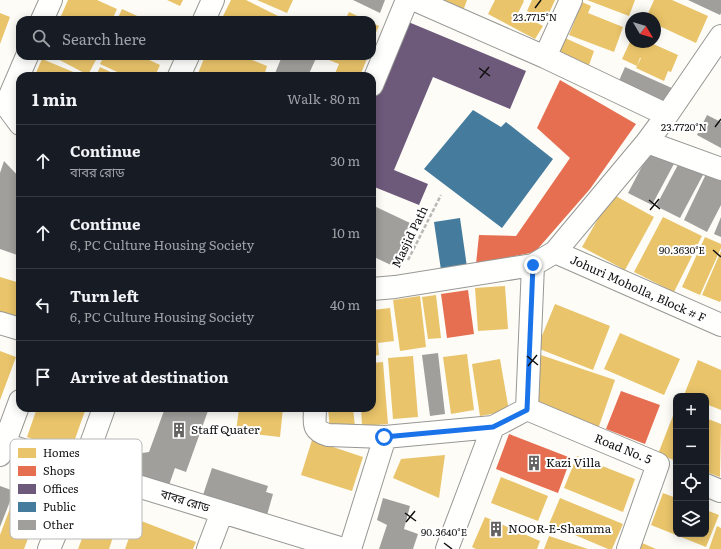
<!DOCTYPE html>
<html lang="en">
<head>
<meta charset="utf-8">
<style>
	:root { --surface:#171b24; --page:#20242c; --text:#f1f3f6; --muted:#9ea1a6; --line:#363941 }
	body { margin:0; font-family:Literata,"Noto Sans Bengali",serif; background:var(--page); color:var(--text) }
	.controls { position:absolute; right:12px; bottom:12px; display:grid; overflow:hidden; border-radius:8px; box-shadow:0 2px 10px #0003 }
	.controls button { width:36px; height:36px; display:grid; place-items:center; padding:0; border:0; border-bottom:1px solid var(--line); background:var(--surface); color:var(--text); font:20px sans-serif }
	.compass { position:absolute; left:625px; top:12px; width:36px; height:36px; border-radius:50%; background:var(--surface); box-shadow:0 2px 10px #0003; rotate:128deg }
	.stop { position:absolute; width:12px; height:12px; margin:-9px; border:3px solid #1a73e8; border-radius:50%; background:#fff }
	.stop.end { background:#1a73e8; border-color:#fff; box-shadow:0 1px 4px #0008 }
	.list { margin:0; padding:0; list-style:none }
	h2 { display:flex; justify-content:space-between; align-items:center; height:52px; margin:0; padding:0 16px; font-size:17px }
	h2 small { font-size:13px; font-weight:400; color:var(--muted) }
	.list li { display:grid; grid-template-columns:26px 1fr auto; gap:12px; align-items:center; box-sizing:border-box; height:72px; padding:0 16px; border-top:1px solid var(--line) }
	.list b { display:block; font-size:15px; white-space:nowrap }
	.list p { margin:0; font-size:13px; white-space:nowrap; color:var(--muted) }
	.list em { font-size:13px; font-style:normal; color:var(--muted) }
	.icon { flex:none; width:22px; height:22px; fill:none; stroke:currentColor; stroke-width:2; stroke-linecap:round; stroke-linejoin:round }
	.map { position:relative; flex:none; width:721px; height:549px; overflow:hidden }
	.search { position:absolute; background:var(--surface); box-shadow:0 2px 10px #0003; left:16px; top:16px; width:360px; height:44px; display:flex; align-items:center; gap:10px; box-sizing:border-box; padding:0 14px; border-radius:12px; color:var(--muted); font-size:15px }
	.panel { position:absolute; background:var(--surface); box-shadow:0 2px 10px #0003; left:16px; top:72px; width:360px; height:340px; border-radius:12px }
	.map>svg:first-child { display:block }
</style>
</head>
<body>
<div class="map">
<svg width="721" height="549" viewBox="0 0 721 549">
	<rect width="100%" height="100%" fill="#fdfcf7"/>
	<path fill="#e9c46a" d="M 68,0 L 97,0 L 117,9 L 112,20 L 71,20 L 61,16 Z
		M 167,0 L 183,0 L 180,6 Z
		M 231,0 L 246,0 L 286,20 L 221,20 Z
		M 257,0 L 293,0 L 287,13 Z
		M 435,0 L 467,0 L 463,11 Z
		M 495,0 L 523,0 L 524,1 L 518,13 L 543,26 L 535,39 L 488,14 Z
		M 532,0 L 555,0 L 546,20 L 527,11 Z
		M 587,0 L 635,0 L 629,16 Z
		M 654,0 L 672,0 L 708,16 L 696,43 L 655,24 L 655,18 L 646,18 Z
		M 582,2 L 591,6 L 588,13 L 623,27 L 614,52 L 569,35 Z
		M 122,9 L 146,20 L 117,20 Z
		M 349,12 L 366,20 L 345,20 Z
		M 0,13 L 10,17 L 0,44 Z
		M 372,23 L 379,26 L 372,41 Z
		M 565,38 L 594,51 L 588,68 L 558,55 Z
		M 630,42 L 652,42 L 651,43 L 678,55 L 671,72 L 668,71 L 664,81 L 636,68 L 641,58 L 640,58 L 637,66 L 622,59 Z
		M 52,56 L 98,56 L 88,75 Z
		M 104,56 L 141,56 L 160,65 L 155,76 L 126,76 L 100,64 Z
		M 205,56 L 242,56 L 267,66 L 264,76 L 197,76 Z
		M 330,56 L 368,56 L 360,76 L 334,76 L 339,64 L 329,60 Z
		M 42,59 L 83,76 L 38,76 L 35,75 Z
		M 100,67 L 119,76 L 96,76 Z
		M 612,194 L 654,217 L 625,270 L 582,247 Z
		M 663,217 L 702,236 L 674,292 L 634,272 Z
		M 705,237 L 721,244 L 721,248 L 700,295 L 682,287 Z
		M 721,251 L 721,300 L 720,302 L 702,295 Z
		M 0,277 L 20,283 L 20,326 L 0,320 Z
		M 505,286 L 508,329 L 478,331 L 475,288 Z
		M 436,295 L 441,338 L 428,339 L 422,297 Z
		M 420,296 L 426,347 L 400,351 L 393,300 Z
		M 555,304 L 610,326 L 593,370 L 537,348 Z
		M 390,308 L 394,341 L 378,343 L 379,355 L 372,356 L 372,310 Z
		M 620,333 L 680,359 L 664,395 L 604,369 Z
		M 0,351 L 16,357 L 0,400 Z
		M 535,353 L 615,380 L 598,429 L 535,409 Z
		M 467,354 L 474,410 L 451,414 L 443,357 Z
		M 413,356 L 418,417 L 393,419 L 388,358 Z
		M 500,359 L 509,411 L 480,416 L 472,364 Z
		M 698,360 L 721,370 L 721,410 L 706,404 L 706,396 L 684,395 Z
		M 383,362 L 388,424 L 362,426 L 361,408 L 372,408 L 372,363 Z
		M 37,408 L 86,408 L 70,453 L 27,437 Z
		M 239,408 L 283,408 L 280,437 L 236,432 Z
		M 328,408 L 353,408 L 355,427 L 330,430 Z
		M 676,408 L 676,461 L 658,454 Z
		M 708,419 L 721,424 L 720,477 L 706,472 L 706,424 Z
		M 312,440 L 363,457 L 352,491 L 301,475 Z
		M 445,455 L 439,498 L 393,478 L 401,459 Z
		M 577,456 L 635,479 L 623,512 L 564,488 Z
		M 501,477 L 548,496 L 538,521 L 491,503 Z
		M 18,487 L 44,496 L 24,549 L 0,549 L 0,535 Z
		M 663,493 L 676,498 L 676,534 L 706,534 L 706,510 L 719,515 L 706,547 L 651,525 Z
		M 560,498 L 623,524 L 612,549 L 608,549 L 549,524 Z
		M 85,501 L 110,510 L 101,533 L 113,537 L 109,549 L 78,549 L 88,523 L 79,520 Z
		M 485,517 L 540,541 L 537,549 L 476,549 L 472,547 Z
		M 136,519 L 196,542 L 193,549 L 125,549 Z
		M 717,526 L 721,528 L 721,549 L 709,549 Z
		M 549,536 L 588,549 L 544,549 Z
		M 640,542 L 656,549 L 637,549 Z"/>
	<path fill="#e76f51" d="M 560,80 L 636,124 L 590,189 L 535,252 L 476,264 L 479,235 L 516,236 L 570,158 L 537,128 Z
		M 468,290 L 474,334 L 447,338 L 441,294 Z
		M 621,391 L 660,405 L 645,444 L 606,429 Z
		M 509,434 L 571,458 L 558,493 L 496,469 Z"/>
	<path fill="#6d597a" d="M 406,21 L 526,71 L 510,109 L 433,77 L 394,170 L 428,184 L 419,205 L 372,186 L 372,104 Z"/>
	<path fill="#457b9d" d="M 473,110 L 501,127 L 506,122 L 553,159 L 502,228 L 424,169 Z
		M 460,218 L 467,267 L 441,270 L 434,222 Z"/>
	<path fill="#a19f9c" d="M 353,0 L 385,0 L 380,13 Z
		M 688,0 L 721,0 L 721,13 L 720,15 Z
		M 282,56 L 317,56 L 308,76 L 274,76 Z
		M 625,67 L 674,89 L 667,105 L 618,83 Z
		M 707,115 L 721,122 L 721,148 L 697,135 Z
		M 652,147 L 676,160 L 652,205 L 628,193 Z
		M 4,161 L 20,178 L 20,256 L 0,249 L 0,173 Z
		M 680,161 L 704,173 L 680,218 L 656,206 Z
		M 706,174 L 721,181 L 721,205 L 707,232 L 684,220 Z
		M 372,205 L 410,223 L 393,266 L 372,256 Z
		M 721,217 L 721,237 L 714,234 Z
		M 438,353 L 445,414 L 430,416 L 422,355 Z
		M 165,408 L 209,408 L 186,472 L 175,468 L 168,488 L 134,476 L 142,453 L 149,452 Z
		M 212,468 L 268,486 L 266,492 L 273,494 L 265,522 L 201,501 Z
		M 0,486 L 14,491 L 0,527 Z
		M 383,498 L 410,506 L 404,529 L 418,534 L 413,549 L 379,549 L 387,525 L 377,520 Z"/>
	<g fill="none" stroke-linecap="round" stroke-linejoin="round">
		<defs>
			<path id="minor" d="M 415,0 L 545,57 L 667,115
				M 42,20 L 51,0
				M 204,20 L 213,0
				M 545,57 L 571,0
				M 179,76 L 188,56
				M 372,85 L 407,0
				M 20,124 L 6,105 L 27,56
				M 647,142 L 721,169
				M 555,252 L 721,325
				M 372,289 L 395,287 L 533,265 L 555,252 L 647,142 L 667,115 L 721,36
				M 0,323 L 20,329
				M 315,408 C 315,423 311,430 328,435 L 385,437
				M 527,409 L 658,464 L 628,549
				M 4,444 L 82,469 L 343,549
				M 0,455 L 20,401
				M 706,485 L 720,491
				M 49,549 L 82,469 L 104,408
				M 208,549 L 222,512
				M 350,549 L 385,437 L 493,427
				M 447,549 L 493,427 L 527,409 L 533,265"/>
		</defs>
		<use href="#minor" stroke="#979795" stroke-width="24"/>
		<path stroke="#b9b9b8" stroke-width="2.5" stroke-dasharray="4 2" stroke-linecap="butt" d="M 408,260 L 441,195"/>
		<use href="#minor" stroke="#fffffe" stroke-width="22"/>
	</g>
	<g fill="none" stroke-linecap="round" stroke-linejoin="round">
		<path stroke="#1a73e8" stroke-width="5" d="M 384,437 L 493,427 L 527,410 L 533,265"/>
	</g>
	<path fill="none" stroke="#111" stroke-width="1.5" d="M 535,8 L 541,0M 479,68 L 490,76M 480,78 L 489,67M 715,127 L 721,119M 649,200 L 660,209M 650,210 L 659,199M 713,250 L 721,257M 527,356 L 538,365M 528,366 L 537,355M 405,513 L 416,521M 406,522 L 415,511M 444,543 L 452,549"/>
	<defs>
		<symbol id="building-bare" viewBox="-9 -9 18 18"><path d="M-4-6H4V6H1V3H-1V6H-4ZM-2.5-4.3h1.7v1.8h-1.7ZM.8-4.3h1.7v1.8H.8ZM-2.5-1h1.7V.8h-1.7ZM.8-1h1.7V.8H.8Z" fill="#646362" stroke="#fff" stroke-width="2.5" paint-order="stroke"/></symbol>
	</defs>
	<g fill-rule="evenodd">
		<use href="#building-bare" x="168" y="419" width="22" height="22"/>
		<use href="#building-bare" x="523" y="452" width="22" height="22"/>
		<use href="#building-bare" x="485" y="518" width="22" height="22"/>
	</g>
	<g text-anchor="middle" stroke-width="4" stroke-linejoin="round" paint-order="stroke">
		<g font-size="12" fill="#111" stroke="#fff">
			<text transform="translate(410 237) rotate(-64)" y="4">Masjid Path</text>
			<text transform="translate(638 289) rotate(24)" y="4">Johuri Moholla, Block # F</text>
			<text transform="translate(623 449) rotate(22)" y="4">Road No. 5</text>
			<text transform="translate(185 501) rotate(17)" y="4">বাবর রোড</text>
		</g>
		<g font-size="12" fill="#111" stroke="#fff" text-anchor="start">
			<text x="191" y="434">Staff Quater</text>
			<text x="546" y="467">Kazi Villa</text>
			<text x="508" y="533">NOOR-E-Shamma</text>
		</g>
	</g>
	<rect x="10" y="439" width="132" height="100" rx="6" fill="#fff" stroke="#b8b8b8" stroke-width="1"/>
	<rect x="18" y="448" width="18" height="10" fill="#e9c46a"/>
	<rect x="18" y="466" width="18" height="10" fill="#e76f51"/>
	<rect x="18" y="484" width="18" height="10" fill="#6d597a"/>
	<rect x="18" y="502" width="18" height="10" fill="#457b9d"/>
	<rect x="18" y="520" width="18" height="10" fill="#a19f9c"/>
	<g font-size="11" fill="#111">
		<text x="43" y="457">Homes</text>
		<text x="43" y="475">Shops</text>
		<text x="43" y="493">Offices</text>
		<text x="43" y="511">Public</text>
		<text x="43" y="529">Other</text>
	</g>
	<g font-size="10" text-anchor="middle" fill="#111" stroke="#fff" stroke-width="4" stroke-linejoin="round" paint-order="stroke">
		<text x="535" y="21">23.7715°N</text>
		<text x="684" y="131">23.7720°N</text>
		<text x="682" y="254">90.3630°E</text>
		<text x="444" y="536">90.3640°E</text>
	</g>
</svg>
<div class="controls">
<button>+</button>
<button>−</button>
<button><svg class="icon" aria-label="locate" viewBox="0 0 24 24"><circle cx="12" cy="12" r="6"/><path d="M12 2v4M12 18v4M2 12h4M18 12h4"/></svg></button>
<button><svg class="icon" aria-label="layers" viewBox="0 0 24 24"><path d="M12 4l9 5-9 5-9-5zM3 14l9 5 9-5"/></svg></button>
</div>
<svg class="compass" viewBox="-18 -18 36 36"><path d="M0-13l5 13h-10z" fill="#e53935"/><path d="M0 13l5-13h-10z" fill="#9ea1a6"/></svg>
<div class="stop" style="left:384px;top:437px"></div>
<div class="stop end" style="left:533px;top:265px"></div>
<div class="search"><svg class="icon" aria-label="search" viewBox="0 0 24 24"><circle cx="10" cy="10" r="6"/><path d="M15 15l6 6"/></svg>Search here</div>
<section class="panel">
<h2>1 min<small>Walk · 80 m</small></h2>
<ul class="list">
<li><svg class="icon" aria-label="ahead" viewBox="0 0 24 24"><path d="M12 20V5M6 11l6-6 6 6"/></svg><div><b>Continue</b><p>বাবর রোড</p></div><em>30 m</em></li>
<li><svg class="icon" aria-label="ahead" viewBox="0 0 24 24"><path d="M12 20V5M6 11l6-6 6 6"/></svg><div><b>Continue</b><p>6, PC Culture Housing Society</p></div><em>10 m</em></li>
<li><svg class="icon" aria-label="left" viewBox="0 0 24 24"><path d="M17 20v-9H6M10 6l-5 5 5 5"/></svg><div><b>Turn left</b><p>6, PC Culture Housing Society</p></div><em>40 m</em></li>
<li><svg class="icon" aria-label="arrive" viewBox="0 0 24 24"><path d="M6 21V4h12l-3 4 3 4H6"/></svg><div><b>Arrive at destination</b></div></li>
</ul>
</section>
</div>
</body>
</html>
